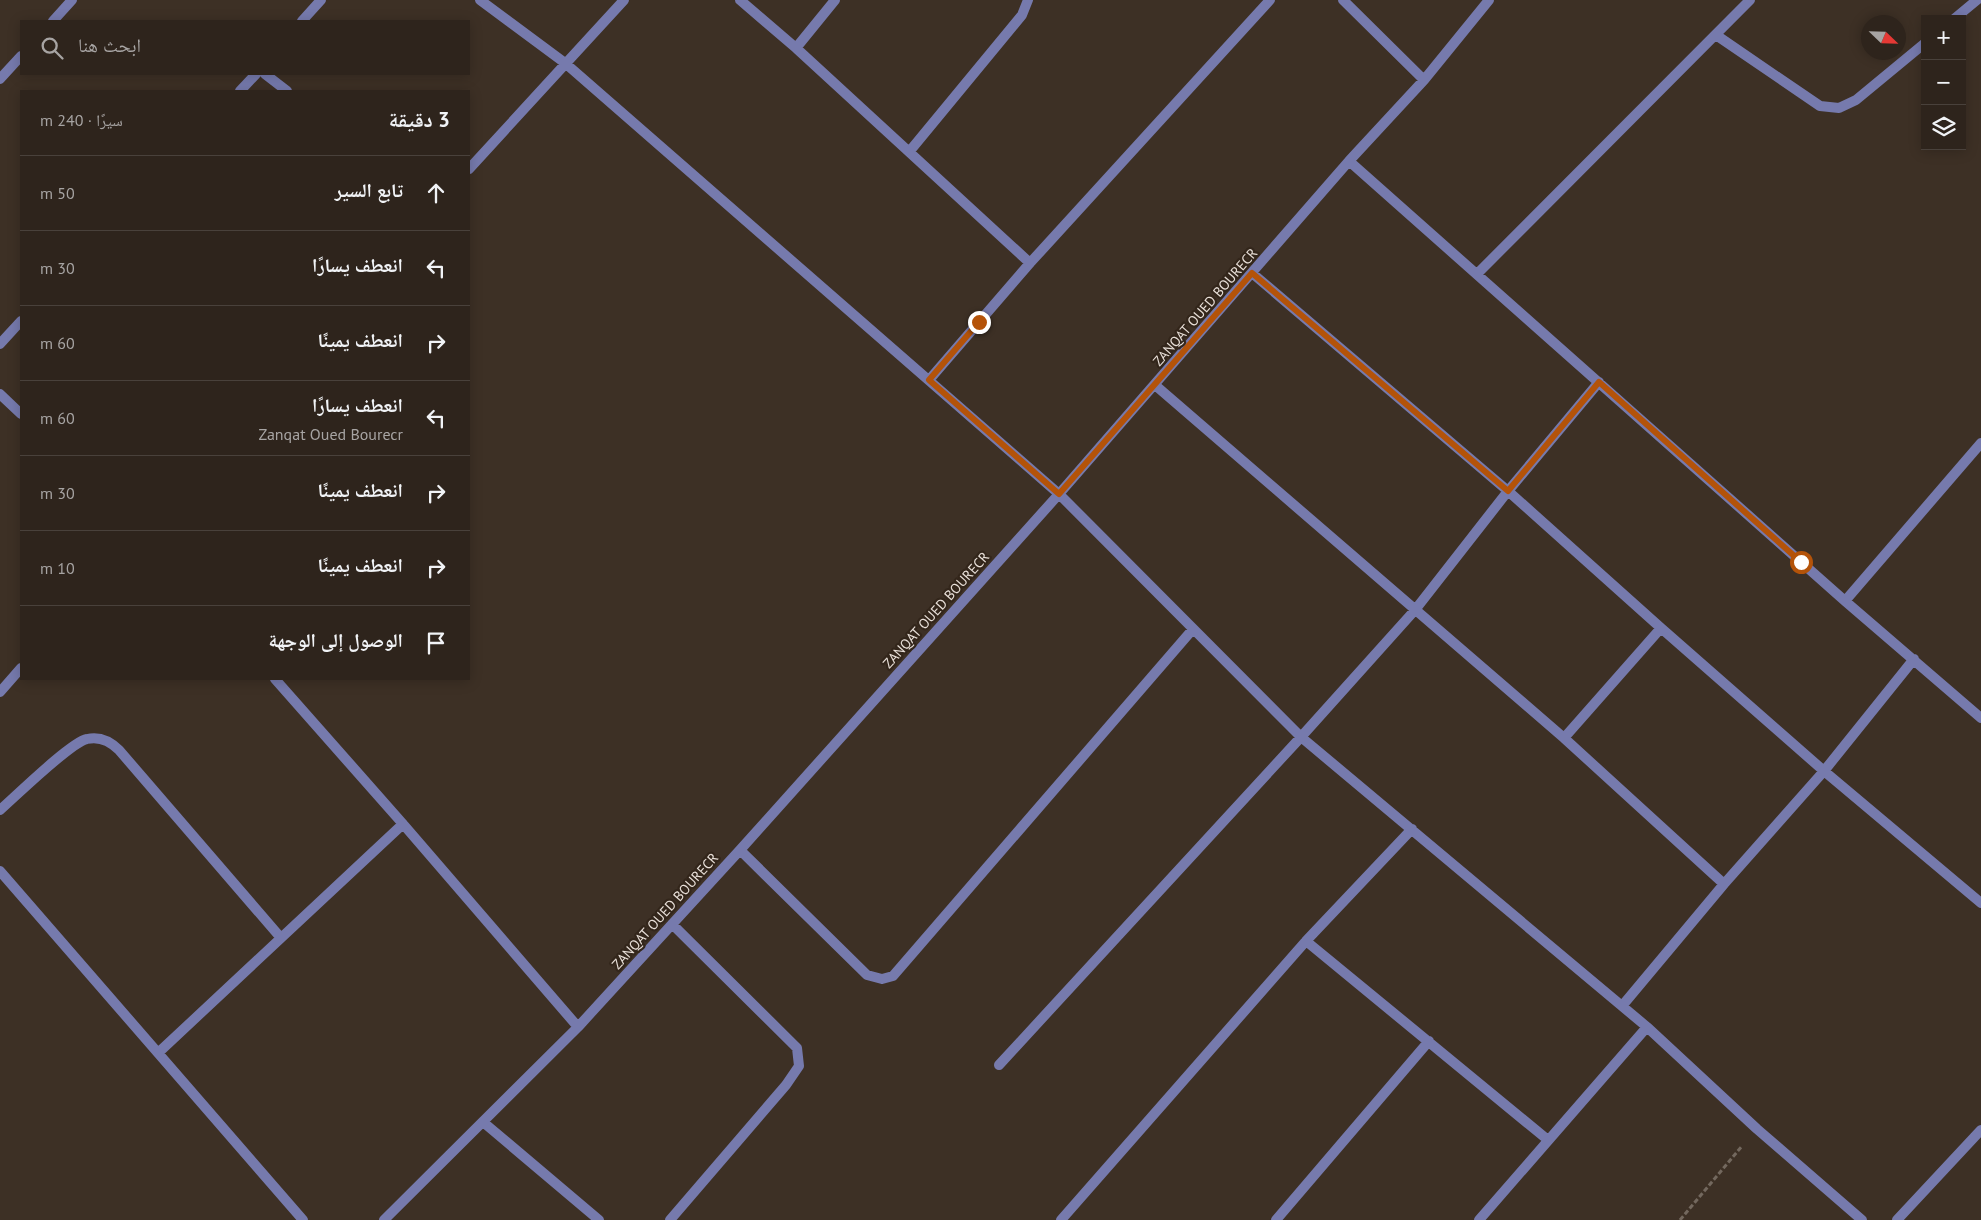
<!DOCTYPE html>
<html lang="ar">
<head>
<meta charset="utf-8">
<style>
	:root { --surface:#2e241c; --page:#362c25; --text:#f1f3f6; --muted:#a7a4a3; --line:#49413b }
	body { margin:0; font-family:"PT Sans","Noto Naskh Arabic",sans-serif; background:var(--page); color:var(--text); direction:rtl }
	.controls { position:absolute; right:15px; top:15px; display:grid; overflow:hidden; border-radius:0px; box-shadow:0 2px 12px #0003 }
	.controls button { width:45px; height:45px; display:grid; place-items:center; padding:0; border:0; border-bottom:1px solid var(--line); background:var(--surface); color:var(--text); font:25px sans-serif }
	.compass { position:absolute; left:1861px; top:15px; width:45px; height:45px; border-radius:50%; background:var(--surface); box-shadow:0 2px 12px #0003; rotate:113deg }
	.stop { position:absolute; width:15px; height:15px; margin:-11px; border:4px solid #b45309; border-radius:50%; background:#fff }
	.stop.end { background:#b45309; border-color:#fff; box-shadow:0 1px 5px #0008 }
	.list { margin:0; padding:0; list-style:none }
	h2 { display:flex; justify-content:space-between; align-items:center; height:65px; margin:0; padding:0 20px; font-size:21px }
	h2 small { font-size:16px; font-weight:400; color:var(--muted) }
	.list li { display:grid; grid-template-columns:32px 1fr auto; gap:15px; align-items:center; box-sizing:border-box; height:75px; padding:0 20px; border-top:1px solid var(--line) }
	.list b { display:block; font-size:19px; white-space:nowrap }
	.list p { margin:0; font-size:16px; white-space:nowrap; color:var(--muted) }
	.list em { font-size:16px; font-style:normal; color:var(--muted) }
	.icon { flex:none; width:28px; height:28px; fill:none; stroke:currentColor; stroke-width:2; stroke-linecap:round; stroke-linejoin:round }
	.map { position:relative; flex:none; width:1981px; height:1220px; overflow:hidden; direction:ltr }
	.search { position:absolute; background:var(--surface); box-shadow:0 2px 12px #0003; left:20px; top:20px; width:450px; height:55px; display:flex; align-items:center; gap:12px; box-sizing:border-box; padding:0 18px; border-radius:0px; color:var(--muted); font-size:19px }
	.panel { position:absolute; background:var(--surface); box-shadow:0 2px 12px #0003; left:20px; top:90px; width:450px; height:590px; border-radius:0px; direction:rtl }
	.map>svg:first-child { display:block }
</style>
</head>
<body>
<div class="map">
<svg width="1981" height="1220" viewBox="0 0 1981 1220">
	<rect width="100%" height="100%" fill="#3d3025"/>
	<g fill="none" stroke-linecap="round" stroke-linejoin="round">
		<path stroke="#73685e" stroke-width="3" stroke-dasharray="5 2.5" stroke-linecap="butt" d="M 1680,1220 L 1742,1146"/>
		<path stroke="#767aad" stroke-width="10" d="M 480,0 L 565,63 L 1059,494 L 1301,737 L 1647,1027 L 1757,1129 L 1862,1220
			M 740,0 L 796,48 L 1030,263
			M 1343,0 L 1424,80
			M 1954,19 L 1977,0
			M 53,21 L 72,0
			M 302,21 L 321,0
			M 1716,35 L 1820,106 L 1839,108 L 1856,100 L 1925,43
			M 796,48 L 835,0
			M 265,74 L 287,91
			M 0,79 L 21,56
			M 240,91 L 256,74
			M 909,152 L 1022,15 L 1028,0
			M 1349,161 L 1845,601 L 1981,718
			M 469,169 L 624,0
			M 1252,273 L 1508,491 L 1661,628 L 1824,771 L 1981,903
			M 1477,274 L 1750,0
			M 0,344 L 21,321
			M 929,380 L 1030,263 L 1270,0
			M 1155,385 L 1564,738 L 1724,884
			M 0,394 L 21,414
			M 1845,601 L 1981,443
			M 275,679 L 403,824 L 578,1027
			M 0,692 L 21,668
			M 1564,738 L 1661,628
			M 0,810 C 16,796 71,742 87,739 C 100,736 110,741 119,750 L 281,938
			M 740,850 L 867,975 L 882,979 L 893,976 L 1193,629
			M 0,871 L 303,1220
			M 1306,941 L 1548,1140
			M 1622,1006 L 1724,884 L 1824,771 L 1914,659
			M 158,1053 L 403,824
			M 999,1065 L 1301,737 L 1415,610 L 1508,491 L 1599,382
			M 483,1122 L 599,1220
			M 384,1220 L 578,1027 L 740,850 L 1059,494 L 1349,161 L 1424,80 L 1489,0
			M 670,1220 L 786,1085 L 799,1066 L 797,1048 L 672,924
			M 1061,1220 L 1306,941 L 1412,829
			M 1276,1220 L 1429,1041
			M 1479,1220 L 1647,1027
			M 1897,1220 L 1981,1130"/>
	</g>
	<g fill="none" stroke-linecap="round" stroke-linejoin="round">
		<path stroke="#b45309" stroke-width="6" d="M 979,322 L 929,380 L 1059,494 L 1252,273 L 1508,491 L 1599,382 L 1801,562"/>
	</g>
	<g text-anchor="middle" stroke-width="4.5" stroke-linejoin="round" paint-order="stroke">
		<g font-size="14" fill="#e9e0d9" stroke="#33261b">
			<text transform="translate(1205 307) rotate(-49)" y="5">ZANQAT OUED BOURECR</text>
			<text transform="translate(936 610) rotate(-48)" y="5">ZANQAT OUED BOURECR</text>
			<text transform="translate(665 911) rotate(-48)" y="5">ZANQAT OUED BOURECR</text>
		</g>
	</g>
</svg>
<div class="controls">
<button>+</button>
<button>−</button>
<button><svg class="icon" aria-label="layers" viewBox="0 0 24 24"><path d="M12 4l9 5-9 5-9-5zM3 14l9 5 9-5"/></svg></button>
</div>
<svg class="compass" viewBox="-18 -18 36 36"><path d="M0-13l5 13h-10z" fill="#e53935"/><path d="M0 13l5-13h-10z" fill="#a7a4a3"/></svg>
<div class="stop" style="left:1801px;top:562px"></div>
<div class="stop end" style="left:979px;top:322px"></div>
<div class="search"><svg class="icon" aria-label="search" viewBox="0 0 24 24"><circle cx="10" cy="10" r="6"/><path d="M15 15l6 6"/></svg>ابحث هنا</div>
<section class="panel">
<h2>3 دقيقة<small>سيرًا · 240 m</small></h2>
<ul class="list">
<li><svg class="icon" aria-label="ahead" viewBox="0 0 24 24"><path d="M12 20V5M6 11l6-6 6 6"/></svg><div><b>تابع السير</b></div><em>50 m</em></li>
<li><svg class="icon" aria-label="left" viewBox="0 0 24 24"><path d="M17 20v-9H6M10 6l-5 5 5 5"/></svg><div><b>انعطف يسارًا</b></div><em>30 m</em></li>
<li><svg class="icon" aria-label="right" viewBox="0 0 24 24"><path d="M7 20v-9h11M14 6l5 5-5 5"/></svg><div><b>انعطف يمينًا</b></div><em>60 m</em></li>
<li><svg class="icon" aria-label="left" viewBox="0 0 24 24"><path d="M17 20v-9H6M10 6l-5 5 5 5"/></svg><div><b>انعطف يسارًا</b><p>Zanqat Oued Bourecr</p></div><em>60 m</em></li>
<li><svg class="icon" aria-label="right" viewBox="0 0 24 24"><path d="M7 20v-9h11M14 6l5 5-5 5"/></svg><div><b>انعطف يمينًا</b></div><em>30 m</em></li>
<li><svg class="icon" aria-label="right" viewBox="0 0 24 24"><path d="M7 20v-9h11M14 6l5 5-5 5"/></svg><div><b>انعطف يمينًا</b></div><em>10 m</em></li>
<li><svg class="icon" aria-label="arrive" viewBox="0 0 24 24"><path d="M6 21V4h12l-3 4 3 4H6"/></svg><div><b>الوصول إلى الوجهة</b></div></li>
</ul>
</section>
</div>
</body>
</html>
